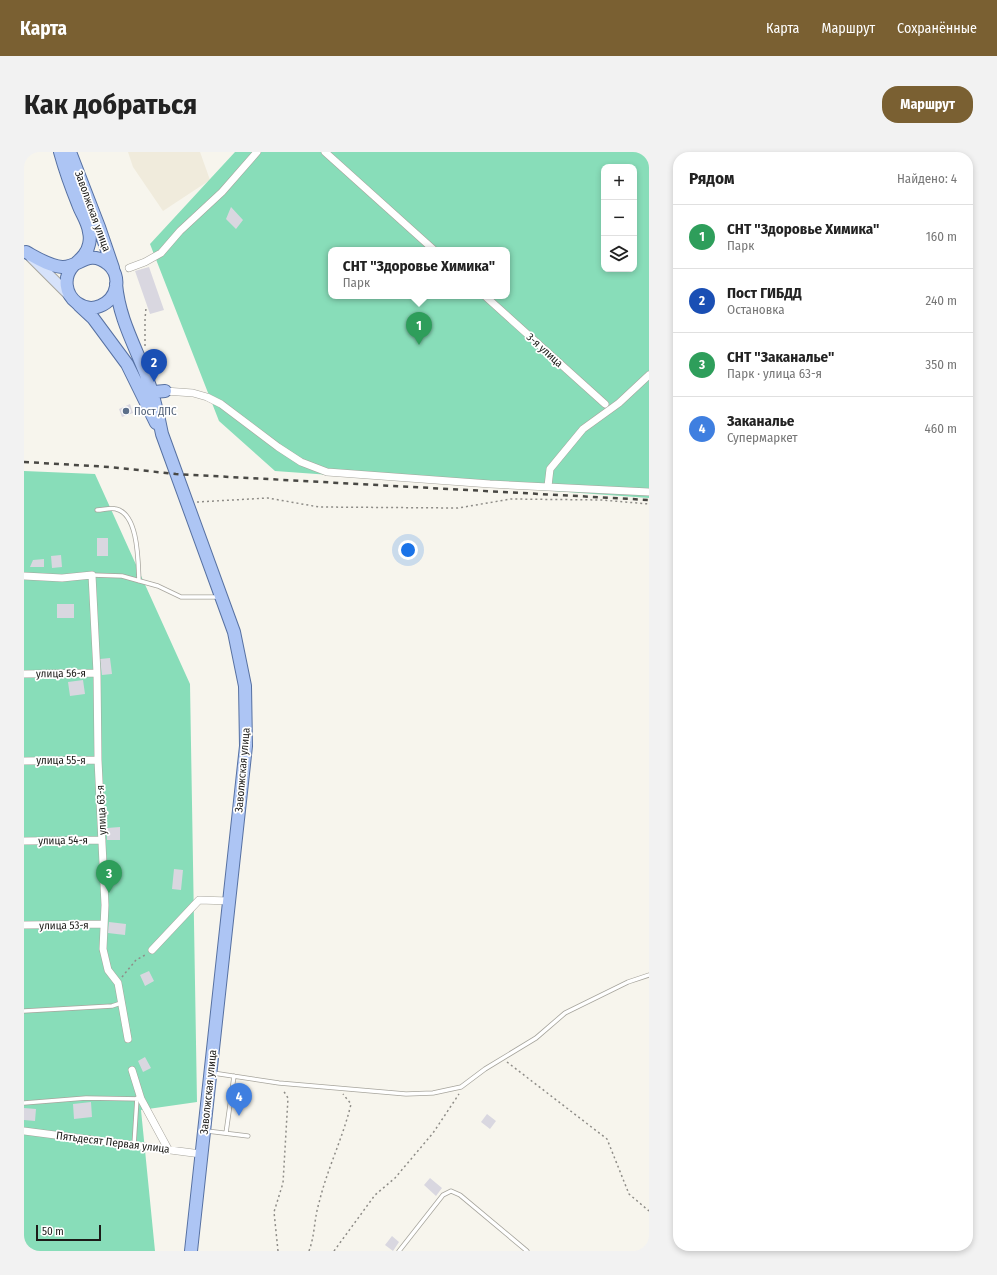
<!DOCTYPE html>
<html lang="ru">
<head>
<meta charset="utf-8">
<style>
	:root { --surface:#fff; --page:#f2f2f2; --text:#222; --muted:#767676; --line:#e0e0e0; --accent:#7a6032 }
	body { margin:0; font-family:"Fira Sans Condensed",sans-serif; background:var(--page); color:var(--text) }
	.controls { position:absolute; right:12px; top:12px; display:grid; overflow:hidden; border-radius:8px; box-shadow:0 2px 6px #0003 }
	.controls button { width:36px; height:36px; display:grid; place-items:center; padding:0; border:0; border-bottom:1px solid var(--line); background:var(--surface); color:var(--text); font:20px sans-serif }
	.scale { position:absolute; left:12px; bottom:10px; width:65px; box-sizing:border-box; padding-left:4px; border:2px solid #1c1b18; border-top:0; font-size:11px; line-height:14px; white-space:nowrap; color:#1c1b18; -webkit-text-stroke:3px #fff; paint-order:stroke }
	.you { position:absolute; left:384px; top:398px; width:14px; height:14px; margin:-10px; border:3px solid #fff; border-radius:50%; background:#1a73e8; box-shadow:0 0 0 6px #1a73e833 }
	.badge { display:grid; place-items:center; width:26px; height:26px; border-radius:50%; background:var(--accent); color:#fff; font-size:13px; font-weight:700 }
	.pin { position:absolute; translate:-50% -33px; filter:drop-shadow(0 1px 2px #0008) }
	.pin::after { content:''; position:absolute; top:21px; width:14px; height:12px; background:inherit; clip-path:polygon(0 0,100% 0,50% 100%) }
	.popup { position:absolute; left:304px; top:95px; width:182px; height:52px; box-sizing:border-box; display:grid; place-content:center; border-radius:8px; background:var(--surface); filter:drop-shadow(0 1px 3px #0005); font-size:13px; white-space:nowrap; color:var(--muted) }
	.popup b { font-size:15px; color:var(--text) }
	.popup::after { content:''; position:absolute; left:50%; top:100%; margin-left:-8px; border:8px solid transparent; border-top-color:var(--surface) }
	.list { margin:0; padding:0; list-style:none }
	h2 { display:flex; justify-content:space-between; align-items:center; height:52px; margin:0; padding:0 16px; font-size:17px }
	h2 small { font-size:13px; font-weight:400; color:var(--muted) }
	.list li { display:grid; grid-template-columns:26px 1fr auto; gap:12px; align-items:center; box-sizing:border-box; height:64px; padding:0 16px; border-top:1px solid var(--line) }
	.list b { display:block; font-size:15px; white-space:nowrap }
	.list p { margin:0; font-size:13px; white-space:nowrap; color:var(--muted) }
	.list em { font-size:13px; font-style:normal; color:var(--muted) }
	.icon { flex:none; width:22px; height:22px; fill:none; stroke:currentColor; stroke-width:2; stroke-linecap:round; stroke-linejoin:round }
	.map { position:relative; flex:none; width:625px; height:1099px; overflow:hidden; border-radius:16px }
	header { display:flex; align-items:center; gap:24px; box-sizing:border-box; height:56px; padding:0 20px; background:var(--accent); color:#fff }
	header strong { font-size:19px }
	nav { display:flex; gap:22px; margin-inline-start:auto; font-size:14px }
	.intro { display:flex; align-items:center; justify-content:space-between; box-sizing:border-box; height:96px; padding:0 24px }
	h1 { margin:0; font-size:28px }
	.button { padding:10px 18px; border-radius:16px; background:var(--accent); color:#fff; font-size:14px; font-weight:700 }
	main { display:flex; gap:24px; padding:0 24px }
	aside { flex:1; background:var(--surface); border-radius:16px; box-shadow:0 2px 6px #0003 }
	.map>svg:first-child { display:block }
</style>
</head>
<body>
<header>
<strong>Карта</strong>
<nav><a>Карта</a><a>Маршрут</a><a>Сохранённые</a></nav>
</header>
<div class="intro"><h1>Как добраться</h1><a class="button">Маршрут</a></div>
<main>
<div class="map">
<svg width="625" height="1099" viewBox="0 0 625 1099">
	<rect width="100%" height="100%" fill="#f7f5ed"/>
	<path fill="#f0ebdc" d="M 104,0 L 176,0 L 186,28 L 139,59 L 109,15 Z"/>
	<path fill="#88ddb9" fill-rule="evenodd" d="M 211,0 L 625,0 L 625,346 L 251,319 L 195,269 L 126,92 ZM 580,15 L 610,15 L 610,117 L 580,117 ZM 307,98 L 483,98 L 483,144 L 307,144 Z
		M 0,319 L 71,322 L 166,532 L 173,950 L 117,958 L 131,1099 L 0,1099 Z"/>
	<path fill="#d9d7e0" d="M 207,55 L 219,68 L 212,77 L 202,67 Z
		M 125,115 L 140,158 L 126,162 L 111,119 Z
		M 106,252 L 109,261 L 98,265 L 95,257 Z
		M 73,386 L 84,386 L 84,404 L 73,404 Z
		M 37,403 L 38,415 L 28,416 L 27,404 Z
		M 20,407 L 20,415 L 6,415 L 9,408 Z
		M 33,452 L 50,452 L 50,466 L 33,466 Z
		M 86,506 L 88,522 L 78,523 L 76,507 Z
		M 59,528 L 61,542 L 46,544 L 44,530 Z
		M 96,675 L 96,688 L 83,688 L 83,676 Z
		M 150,717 L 159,718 L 157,738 L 148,737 Z
		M 85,770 L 102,772 L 101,783 L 84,781 Z
		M 125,819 L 130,829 L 121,834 L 116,823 Z
		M 121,905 L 127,916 L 119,920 L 114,909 Z
		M 67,950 L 68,965 L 50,967 L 49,952 Z
		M 0,956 L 12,957 L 11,969 L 0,968 Z
		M 463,962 L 472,969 L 466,977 L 457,970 Z
		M 406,1026 L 418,1036 L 412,1044 L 400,1033 Z
		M 368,1084 L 375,1090 L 369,1099 L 361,1093 Z"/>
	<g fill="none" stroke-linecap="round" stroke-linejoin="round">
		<defs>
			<path id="lane" d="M 73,358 C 79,358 87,355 92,357 C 115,362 114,411 115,429
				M 68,423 L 98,424 L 134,434 L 157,445 L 195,445
				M 0,859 L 88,854 L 97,851
				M 189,921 L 255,931 L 382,942 L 409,941 L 437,935 L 461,917 L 512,886 L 541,861 L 604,830 L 625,823
				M 0,951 L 62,946 L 117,947
				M 183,979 L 224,984
				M 202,981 L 210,924
				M 110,993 L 113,946
				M 375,1099 L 419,1043 L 427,1039 L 436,1043 L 503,1099"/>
			<path id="street" d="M 301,0 L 410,98
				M 105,116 L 121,110 L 137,101 L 156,79 L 198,40 L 233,0
				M 461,144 L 581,252
				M 141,239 L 169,241 L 183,245 L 197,252 L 254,295 L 277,310 L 303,320 L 466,332 L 625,340
				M 524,334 L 526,317 L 559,277 L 595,251 L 625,223
				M 0,424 L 38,426 L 68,423 L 73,521 L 74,608 L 81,753 L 79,797 L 84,818 L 94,831 L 104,887
				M 0,522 L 73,521
				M 0,609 L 74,608
				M 0,689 L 78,688
				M 0,773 L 80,772
				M 128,798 L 175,748 L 205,749
				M 108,918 L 117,947 L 144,997
				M 0,979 L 177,1002"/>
			<path id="secondary" d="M 7,105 L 47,145"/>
			<path id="primary" d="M 46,0 L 75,75 L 89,116
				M 2,100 C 13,106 25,114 38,115 C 55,116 64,96 84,112 C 98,124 94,147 76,154 C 69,157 60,156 53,151 C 41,142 39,125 49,114 C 53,110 57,107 60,103 C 65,97 67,87 65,80 C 64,70 57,61 54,52 C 47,35 41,18 36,0
				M 92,132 C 95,165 109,190 121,220 C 129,241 134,261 138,282 L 210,480 L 221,534 L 222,594 L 167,1099
				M 55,153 L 69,166 L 103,212 L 132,271
				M 120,241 L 141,239"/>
		</defs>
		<use href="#lane" stroke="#a7a59d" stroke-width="5"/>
		<use href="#street" stroke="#a7a59d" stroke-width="8"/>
		<use href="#secondary" stroke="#a7a59d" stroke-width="12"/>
		<use href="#primary" stroke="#5771a2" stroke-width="14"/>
		<path stroke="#8e8c87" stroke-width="1.5" stroke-dasharray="2 3" stroke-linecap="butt" d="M 121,194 L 121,167 L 122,156
			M 173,350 L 244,346 L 295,355 L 434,356 L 487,347 L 578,348 L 625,352
			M 98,825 L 112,808 L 123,802
			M 483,910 L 583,987 L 605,1042 L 625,1059
			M 254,1099 L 250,1060 L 259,1031 L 264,946 L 259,938
			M 285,1099 C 291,1083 290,1067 295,1051 C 303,1017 319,986 327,952 L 319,942
			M 310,1099 L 351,1043 L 371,1026 L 409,981 L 435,942"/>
		<use href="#lane" stroke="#fff" stroke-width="3.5"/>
		<use href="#street" stroke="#fff" stroke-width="7"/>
		<use href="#secondary" stroke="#d6e2fa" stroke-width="10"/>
		<use href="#primary" stroke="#adc5f4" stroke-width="12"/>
		<path stroke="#494844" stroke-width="2.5" stroke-dasharray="5 5" stroke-linecap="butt" d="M 0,310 L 86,315 L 152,322 L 625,348"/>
	</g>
	<circle fill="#5c6f8a" stroke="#fff" stroke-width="1.5" cx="102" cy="259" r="4"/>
	<g text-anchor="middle" stroke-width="3.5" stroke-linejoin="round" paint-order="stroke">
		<g font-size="11" fill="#1c1b18" stroke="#fff">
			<text transform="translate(69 59) rotate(70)" y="4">Заволжская улица</text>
			<text transform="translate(521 198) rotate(42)" y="4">3-я улица</text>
			<text transform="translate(37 521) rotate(-1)" y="4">улица 56-я</text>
			<text x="37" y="612">улица 55-я</text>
			<text transform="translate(218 618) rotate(-85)" y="4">Заволжская улица</text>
			<text transform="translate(77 658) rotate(-93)" y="4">улица 63-я</text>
			<text transform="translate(39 688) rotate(-1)" y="4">улица 54-я</text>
			<text transform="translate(40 773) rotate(-1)" y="4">улица 53-я</text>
			<text transform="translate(184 940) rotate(-84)" y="4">Заволжская улица</text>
			<text transform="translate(89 990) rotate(7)" y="4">Пятьдесят Первая улица</text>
		</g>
		<g font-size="11" fill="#4e5e75" stroke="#fff" text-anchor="start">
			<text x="110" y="263">Пост ДПС</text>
		</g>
	</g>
</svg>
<div class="controls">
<button>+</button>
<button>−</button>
<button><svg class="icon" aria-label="layers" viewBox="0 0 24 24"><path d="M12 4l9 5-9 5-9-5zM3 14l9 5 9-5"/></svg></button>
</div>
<div class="scale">50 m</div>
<div class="you"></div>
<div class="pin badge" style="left:395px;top:193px;background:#2e9e5b">1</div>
<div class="popup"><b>СНТ &quot;Здоровье Химика&quot;</b>Парк</div>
<div class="pin badge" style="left:130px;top:230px;background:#1a4fb4">2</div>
<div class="pin badge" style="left:85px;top:741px;background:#2e9e5b">3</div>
<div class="pin badge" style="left:215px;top:964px;background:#3f7fe0">4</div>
</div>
<aside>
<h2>Рядом<small>Найдено: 4</small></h2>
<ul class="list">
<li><span class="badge" style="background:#2e9e5b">1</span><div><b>СНТ &quot;Здоровье Химика&quot;</b><p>Парк</p></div><em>160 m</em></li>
<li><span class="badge" style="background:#1a4fb4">2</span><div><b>Пост ГИБДД</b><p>Остановка</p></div><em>240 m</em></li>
<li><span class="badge" style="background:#2e9e5b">3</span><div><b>СНТ &quot;Заканалье&quot;</b><p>Парк · улица 63-я</p></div><em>350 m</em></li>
<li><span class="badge" style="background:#3f7fe0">4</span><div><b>Заканалье</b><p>Супермаркет</p></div><em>460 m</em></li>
</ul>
</aside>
</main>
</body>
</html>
